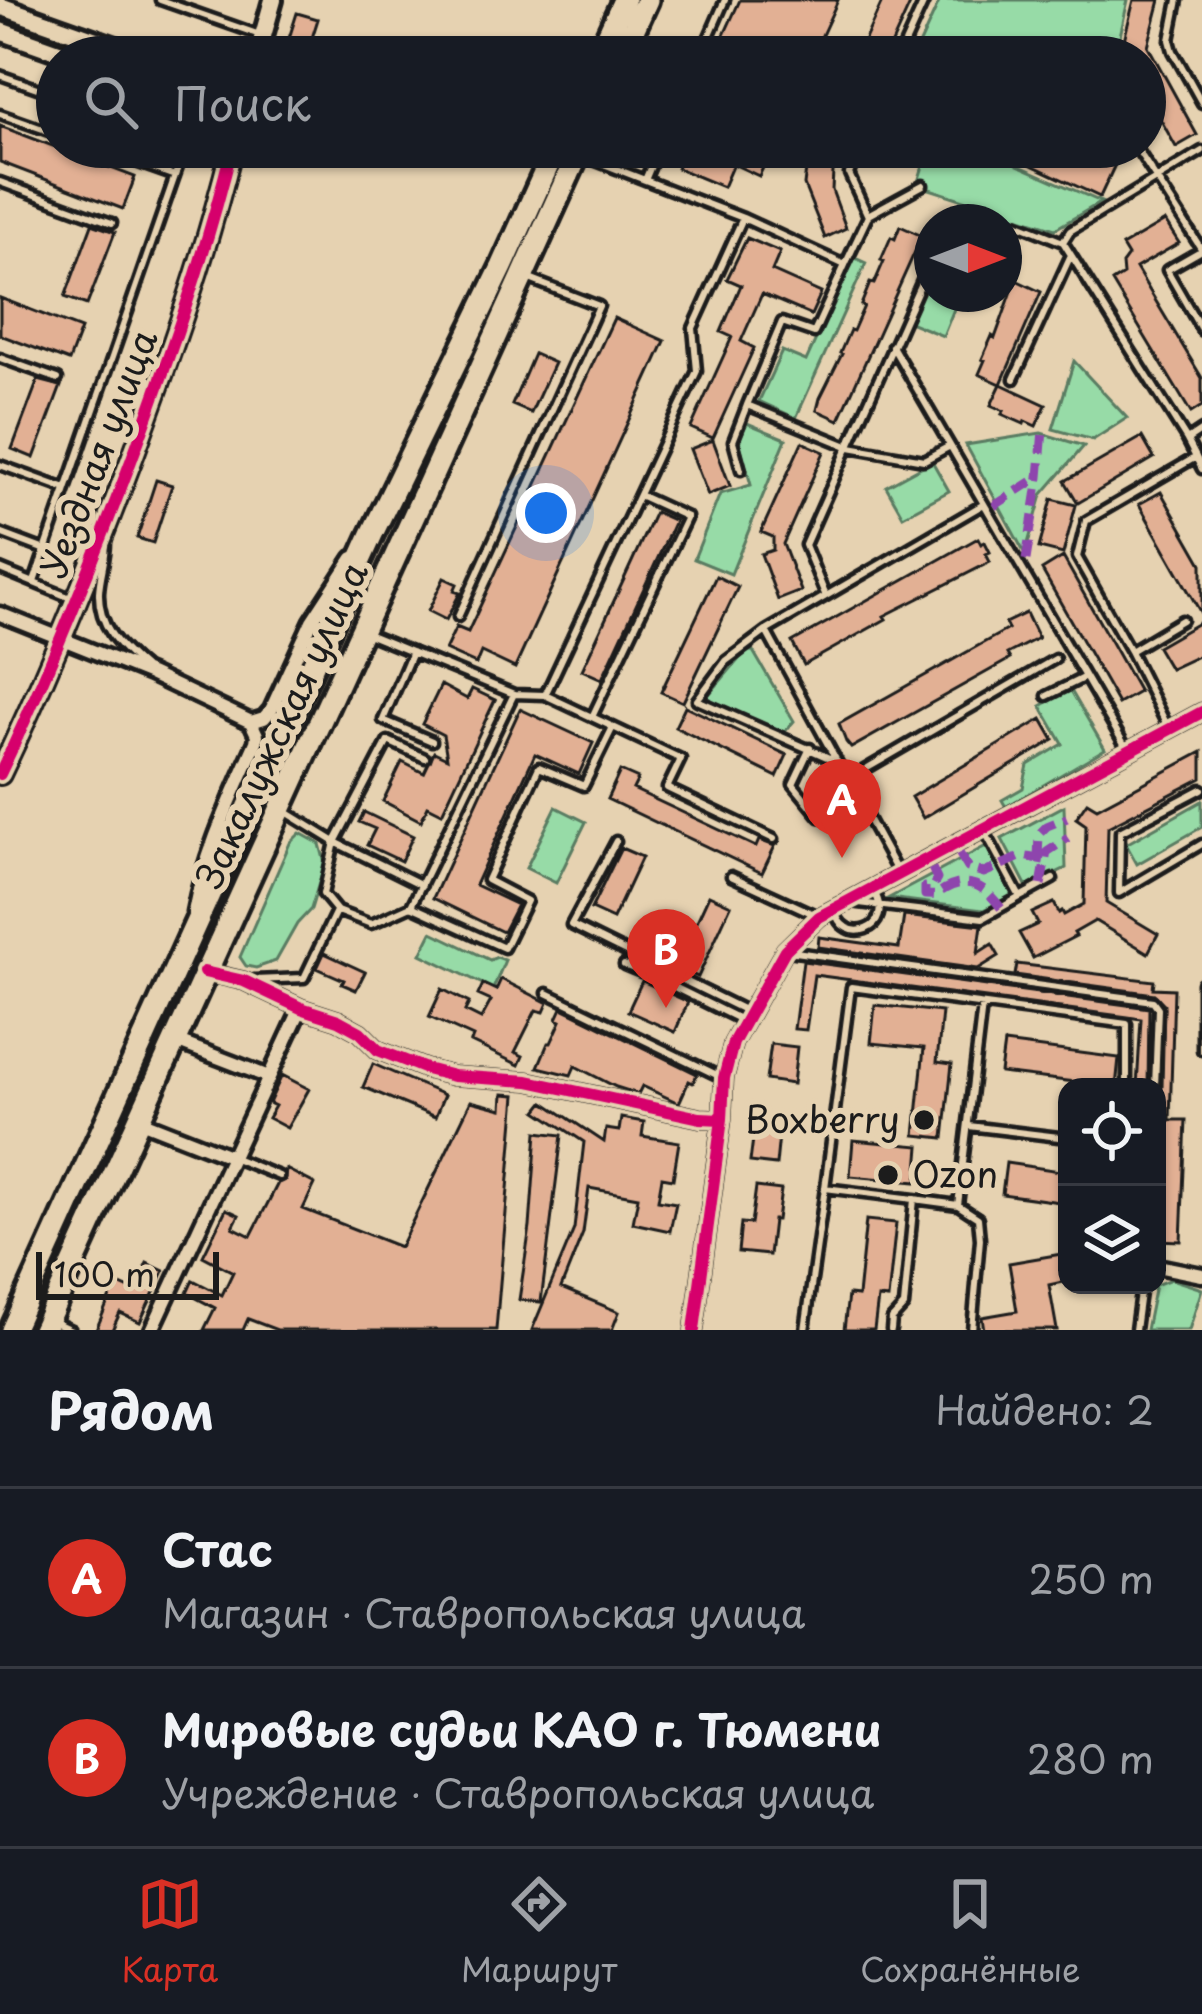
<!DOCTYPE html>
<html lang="ru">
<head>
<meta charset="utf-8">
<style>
	:root { --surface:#171b24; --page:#20242c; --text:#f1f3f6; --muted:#9ea1a6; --line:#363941; --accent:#d93025 }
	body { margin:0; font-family:"Playpen Sans",sans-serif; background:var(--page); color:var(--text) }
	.controls { position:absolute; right:36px; bottom:36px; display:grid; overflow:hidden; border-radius:24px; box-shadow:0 3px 9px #0004 }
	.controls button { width:108px; height:108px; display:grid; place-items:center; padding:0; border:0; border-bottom:3px solid var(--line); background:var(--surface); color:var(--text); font:60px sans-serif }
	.compass { position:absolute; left:914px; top:204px; width:108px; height:108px; border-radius:50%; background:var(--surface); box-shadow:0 3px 9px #0004; rotate:90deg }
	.scale { position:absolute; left:36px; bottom:30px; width:183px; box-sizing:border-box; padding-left:12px; border:6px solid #1c1c1c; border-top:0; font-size:33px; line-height:42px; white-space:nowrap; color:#1c1c1c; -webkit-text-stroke:9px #e6d2b1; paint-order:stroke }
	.you { position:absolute; left:546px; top:513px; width:42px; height:42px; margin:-30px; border:9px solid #fff; border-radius:50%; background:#1a73e8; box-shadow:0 0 0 18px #1a73e833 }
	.badge { display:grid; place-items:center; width:78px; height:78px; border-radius:50%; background:var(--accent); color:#fff; font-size:39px; font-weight:700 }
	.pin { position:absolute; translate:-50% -99px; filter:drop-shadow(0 3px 6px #0008) }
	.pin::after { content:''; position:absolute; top:63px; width:42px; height:36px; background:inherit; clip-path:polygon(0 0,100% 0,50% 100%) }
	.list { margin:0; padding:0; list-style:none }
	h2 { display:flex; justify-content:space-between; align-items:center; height:156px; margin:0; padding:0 48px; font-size:51px }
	h2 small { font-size:39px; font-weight:400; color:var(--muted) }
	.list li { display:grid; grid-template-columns:78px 1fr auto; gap:36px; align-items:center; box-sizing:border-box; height:180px; padding:0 48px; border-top:3px solid var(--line) }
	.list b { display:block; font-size:45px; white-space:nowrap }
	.list p { margin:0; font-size:39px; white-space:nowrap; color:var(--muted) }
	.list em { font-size:39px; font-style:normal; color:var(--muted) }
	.icon { flex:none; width:66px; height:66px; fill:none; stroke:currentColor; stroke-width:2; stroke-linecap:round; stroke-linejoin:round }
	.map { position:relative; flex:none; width:1202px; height:1330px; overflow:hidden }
	.search { position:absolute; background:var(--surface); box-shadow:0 3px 9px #0004; left:36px; right:36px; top:36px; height:132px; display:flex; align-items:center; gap:30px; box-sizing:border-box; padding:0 42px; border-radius:66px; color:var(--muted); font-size:45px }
	.sheet { height:516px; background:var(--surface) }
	nav { display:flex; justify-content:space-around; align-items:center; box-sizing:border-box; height:168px; border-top:3px solid var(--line); background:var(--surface); font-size:33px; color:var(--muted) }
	nav a { display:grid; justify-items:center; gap:6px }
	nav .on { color:var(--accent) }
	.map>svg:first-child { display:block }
</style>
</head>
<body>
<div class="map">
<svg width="1202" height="1330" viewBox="0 0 1202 1330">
	<rect width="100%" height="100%" fill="#e6d2b1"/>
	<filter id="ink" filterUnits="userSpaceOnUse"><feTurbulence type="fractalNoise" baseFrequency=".00833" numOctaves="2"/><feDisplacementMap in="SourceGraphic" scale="24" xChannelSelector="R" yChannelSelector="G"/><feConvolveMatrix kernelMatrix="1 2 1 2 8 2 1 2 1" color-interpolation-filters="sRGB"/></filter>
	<g filter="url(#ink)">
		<path fill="#97dba7" stroke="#5a7c62" stroke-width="3" d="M 940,0 L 1128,0 L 1118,45 L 1124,57 L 926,57 L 916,52 Z
			M 929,147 L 977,147 L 1101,202 L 1055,229 L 917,185 Z
			M 853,257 L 866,263 L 796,418 L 759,401 L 782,351 L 806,361 Z
			M 932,269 L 932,294 L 960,294 L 943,336 L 909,322 Z
			M 1074,361 L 1127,418 L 1093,440 L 1053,429 Z
			M 747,423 L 786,439 L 731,574 L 694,559 L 720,494 L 751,485 L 739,441 Z
			M 1041,433 L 1084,446 L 1042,495 L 1025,554 L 966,445 Z
			M 932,461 L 949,491 L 903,516 L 886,486 Z
			M 746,651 L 753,651 L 794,721 L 783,734 L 705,699 Z
			M 1070,689 L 1105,749 L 1006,807 L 1002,800 L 1023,788 L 1028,765 L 1063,744 L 1041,706 Z
			M 1202,801 L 1202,827 L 1137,864 L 1126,844 Z
			M 1064,806 L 1066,868 L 1027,887 L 1002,839 Z
			M 556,807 L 586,822 L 556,883 L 526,868 Z
			M 300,833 L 320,844 L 325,863 L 311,909 L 297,924 L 276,961 L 256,968 L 246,966 L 240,957 L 290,843 Z
			M 988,845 L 1014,895 L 983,910 L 889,898 Z
			M 432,932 L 490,960 L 497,957 L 505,960 L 493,989 L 421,954 Z
			M 1171,1279 L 1202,1289 L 1189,1330 L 1146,1330 L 1155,1285 Z"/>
		<path fill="#e2b094" stroke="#1c1c1c" stroke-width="3" d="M 740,0 L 838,0 L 812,57 L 714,57 Z
			M 883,0 L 912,0 L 886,57 L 857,57 Z
			M 1134,0 L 1160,0 L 1148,46 L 1197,135 L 1176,147 L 1145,92 L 1145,57 L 1126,57 L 1124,40 Z
			M 297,13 L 318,19 L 306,57 L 283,57 Z
			M 0,126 L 135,177 L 123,209 L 0,162 Z
			M 686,147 L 773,147 L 759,176 L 733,164 L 723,187 L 677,168 Z
			M 816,147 L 845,147 L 833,172 L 832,190 L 846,228 L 825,238 L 804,185 L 806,169 Z
			M 993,147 L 1050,147 L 1086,164 L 1093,147 L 1119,156 L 1100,197 Z
			M 1165,221 L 1179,243 L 1136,268 L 1202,378 L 1202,406 L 1191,413 L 1112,282 L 1123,275 L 1122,264 L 1128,256 L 1122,246 Z
			M 92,224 L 115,232 L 87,305 L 65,297 Z
			M 900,226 L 922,236 L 839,420 L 817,410 L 820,398 L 842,354 L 840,353 L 850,330 L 853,331 L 864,306 L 861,305 L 870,283 L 874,284 L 884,261 L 881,260 L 891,237 L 895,239 Z
			M 747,238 L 780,252 L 772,271 L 821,293 L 811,315 L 762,294 L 741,341 L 754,348 L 713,438 L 691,428 L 732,337 L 721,332 L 741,285 L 727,279 Z
			M 1016,280 L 1041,292 L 1001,384 L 979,374 L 985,360 L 982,359 L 992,336 L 995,338 Z
			M 0,298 L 81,329 L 69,361 L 0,335 Z
			M 614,318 L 665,341 L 515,668 L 481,652 L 476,664 L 445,650 L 456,627 L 468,632 Z
			M 534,354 L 554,363 L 531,413 L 512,405 Z
			M 38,380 L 61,386 L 34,458 L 12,449 Z
			M 1001,384 L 1046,405 L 1036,426 L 1025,421 L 1024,424 L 1002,414 L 1004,411 L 991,405 Z
			M 1142,437 L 1154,458 L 1078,503 L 1065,481 Z
			M 713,440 L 730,486 L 708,495 L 690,449 Z
			M 802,442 L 824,452 L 783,544 L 801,591 L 778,600 L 761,554 L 773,550 L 773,537 L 761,532 Z
			M 156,480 L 172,485 L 153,543 L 137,538 Z
			M 1161,492 L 1202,564 L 1202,615 L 1139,504 Z
			M 1052,499 L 1076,505 L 1063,554 L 1039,548 Z
			M 655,512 L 675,521 L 602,679 L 582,670 Z
			M 978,538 L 981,544 L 985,542 L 990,552 L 986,554 L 990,562 L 884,616 L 886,619 L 804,665 L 792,642 Z
			M 1063,557 L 1139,692 L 1118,704 L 1042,570 Z
			M 716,576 L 738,587 L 683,702 L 661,692 Z
			M 444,578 L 457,584 L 454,591 L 460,593 L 446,620 L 428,611 Z
			M 1026,613 L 1038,638 L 1007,654 L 1010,659 L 851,748 L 846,742 L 839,724 L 1008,629 L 1005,623 Z
			M 1202,621 L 1202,654 L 1170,669 L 1157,647 Z
			M 441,685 L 467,699 L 472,689 L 495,700 L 442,813 L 428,806 L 421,821 L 383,801 L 402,762 L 424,773 L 434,752 L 447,758 L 443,735 L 422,724 Z
			M 685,706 L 787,755 L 777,777 L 675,727 Z
			M 520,709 L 593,743 L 579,774 L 535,754 L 475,885 L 517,905 L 503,932 L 433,898 Z
			M 1042,719 L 1054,740 L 923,818 L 911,797 Z
			M 1202,752 L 1202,778 L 1108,827 L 1106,903 L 1158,934 L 1148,953 L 1095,921 L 1074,933 L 1076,936 L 1033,958 L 1019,933 L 1038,924 L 1032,913 L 1054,903 L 1059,913 L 1062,911 L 1064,915 L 1084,904 L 1086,825 L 1076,818 L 1087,802 L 1097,808 Z
			M 620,771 L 638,779 L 633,789 L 756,847 L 759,840 L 775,846 L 762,873 L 607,799 Z
			M 364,812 L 413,836 L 401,861 L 367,845 L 375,829 L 359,822 Z
			M 621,848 L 642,857 L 613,919 L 591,909 Z
			M 709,895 L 731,905 L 698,977 L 676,967 Z
			M 904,916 L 982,925 L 978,953 L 992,944 L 999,956 L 978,969 L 818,947 L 819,937 L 899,948 Z
			M 324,953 L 365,972 L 356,990 L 342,984 L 344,980 L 317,968 Z
			M 803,961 L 1149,1008 L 1148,1087 L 1137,1087 L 1141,1019 L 1128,1017 L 814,975 L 806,1030 L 794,1029 Z
			M 1017,964 L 1154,981 L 1153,988 L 1174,989 L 1170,1120 L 1186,1120 L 1181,1241 L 1157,1240 L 1157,1116 L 1158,1094 L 1162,1087 L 1164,1004 L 1154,994 L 1015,975 Z
			M 501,979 L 548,1003 L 544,1012 L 536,1010 L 515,1052 L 523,1056 L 519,1065 L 471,1042 L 473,1037 L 429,1017 L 442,989 L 469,1003 L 465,1011 L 481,1019 L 491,1001 L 478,995 L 483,984 L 496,990 Z
			M 642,981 L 688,1002 L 675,1032 L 628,1011 Z
			M 875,1005 L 942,1012 L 937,1062 L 952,1064 L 944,1138 L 915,1135 L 924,1048 L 871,1043 Z
			M 562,1008 L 697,1074 L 693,1083 L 689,1081 L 679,1103 L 642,1086 L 638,1094 L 616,1087 L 575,1066 L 571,1075 L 538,1067 L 548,1043 L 551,1043 L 561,1021 L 557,1019 Z
			M 1004,1043 L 1119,1058 L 1116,1087 L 1000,1073 Z
			M 771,1044 L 797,1047 L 793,1084 L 766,1080 Z
			M 373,1064 L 444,1095 L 435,1117 L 363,1087 Z
			M 282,1075 L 309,1089 L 287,1128 L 268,1118 L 275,1106 L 269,1103 Z
			M 503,1094 L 516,1095 L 496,1330 L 277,1330 L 248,1319 L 243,1330 L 204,1330 L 215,1308 L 187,1293 L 193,1280 L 222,1295 L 233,1272 L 203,1256 L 226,1209 L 239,1215 L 233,1227 L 251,1236 L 278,1183 L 285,1180 L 286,1169 L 315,1184 L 303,1209 L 400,1247 L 471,1101 L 502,1109 Z
			M 544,1102 L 604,1142 L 606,1129 L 619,1131 L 621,1118 L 644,1122 L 642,1136 L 679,1142 L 673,1179 L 662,1177 L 658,1200 L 676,1203 L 670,1231 L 633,1223 L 638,1197 L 589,1188 L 583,1233 L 561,1288 L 619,1312 L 612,1330 L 532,1330 L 574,1229 L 584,1142 L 537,1111 Z
			M 754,1131 L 779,1135 L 776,1165 L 750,1162 Z
			M 537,1132 L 562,1135 L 541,1302 L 519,1300 L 530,1227 Z
			M 853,1140 L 920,1146 L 917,1182 L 850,1176 Z
			M 1006,1163 L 1067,1172 L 1067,1203 L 1002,1194 Z
			M 756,1187 L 781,1190 L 777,1220 L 773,1220 L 769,1255 L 738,1252 L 741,1223 L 751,1224 Z
			M 866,1220 L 896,1223 L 888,1299 L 878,1298 L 874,1330 L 844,1330 L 848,1295 L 858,1296 Z
			M 1067,1253 L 1067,1281 L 1049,1285 L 1057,1330 L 984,1330 L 982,1317 L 1017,1311 L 1009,1263 Z
			M 147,1263 L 164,1271 L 140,1322 L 120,1313 L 112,1330 L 96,1330 L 116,1283 L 134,1291 Z"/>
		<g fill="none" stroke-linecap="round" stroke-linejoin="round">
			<defs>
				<path id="service" d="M 160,0 L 260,35
					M 1178,0 L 1170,40 L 1173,51 L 1202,103
					M 700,57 L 725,0
					M 899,57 L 925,0
					M 0,75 L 57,95
					M 0,114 L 57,134
					M 93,147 L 175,176
					M 207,147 L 226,153
					M 1136,147 L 1202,250
					M 1202,151 L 1070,231 L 1063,242 L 1187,440 L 1202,469
					M 583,156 L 743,218 L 845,265 L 814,333 L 782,322 L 747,405 L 850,447 L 924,460 L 950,446
					M 645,180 L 659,147
					M 0,182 L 112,223
					M 868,215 L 923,185
					M 1016,223 L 1063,242
					M 1202,250 L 1167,270 L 1202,331
					M 845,265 L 868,216 L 849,174 L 860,147
					M 892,346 L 1127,749
					M 0,358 L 58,379
					M 1014,379 L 1070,257
					M 1187,440 L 1202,430
					M 0,465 L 66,489
					M 741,470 L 733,441 L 747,405
					M 0,533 L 45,550
					M 106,542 C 106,559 100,575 99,592 C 98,626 119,646 143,667
					M 0,569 L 73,599
					M 34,582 L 185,147
					M 825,594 L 805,545 L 932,258
					M 458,617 L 599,306 L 527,278
					M 766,631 L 899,875
					M 1130,651 L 1182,620
					M 412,652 L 383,720 L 432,741
					M 545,695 L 697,371 L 693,328 L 743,218
					M 1047,696 L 1085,677
					M 592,717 L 687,517 L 639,495
					M 613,727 L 681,759 L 667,788 L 774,839
					M 1168,727 L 1130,651 L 1077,557 L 1086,521 L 1196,457
					M 810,748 L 793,784 L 820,817 L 856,800
					M 836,761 L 697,700 L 726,661 L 766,631 L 984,504
					M 847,780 L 1055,659
					M 1202,789 L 1120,832 L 1119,893 L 1202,844
					M 283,810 L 335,842 L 323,894 L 337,911 L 371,924 L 411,906 L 504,948 L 527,901 L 487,880 L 539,767 L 584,786 L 613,727 L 545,695 L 514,694 L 365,633
					M 984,830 L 1020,897 L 1053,879
					M 616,841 L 571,925 L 748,1012
					M 731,876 L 816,915
					M 422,885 L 335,842 L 388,741 L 425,758
					M 851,902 L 983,918 L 1020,897
					M 411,906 L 514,694
					M 835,909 C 840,947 899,931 873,890
					M 788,951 L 1153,1001 L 1158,1008 L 1155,1087
					M 624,965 L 658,979 L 743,1021
					M 254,980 L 304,978 L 336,911
					M 1202,983 L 1202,1050
					M 547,993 L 721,1077
					M 969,1126 L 1067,1138
					M 232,1157 L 279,1176
					M 825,1188 L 851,987 L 1127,1024 L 1127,1087
					M 958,1205 L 978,1218 L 980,1239 L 972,1330
					M 52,1321 L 71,1330
					M 805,1330 L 825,1188 L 914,1199
					M 891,1330 L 892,1319 L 904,1306 L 914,1199 L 958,1205 L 982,1006
					M 1135,1330 L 1141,1285"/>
				<path id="minor" d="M 0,614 L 150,674 L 251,722
					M 251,722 L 264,718 L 271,710 L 312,621 L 353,558
					M 194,912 C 205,852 232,797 256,742 L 257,735 L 251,722
					M 205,972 L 244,981 L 301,1008 L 338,1020 L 360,1032 L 378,1050 L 426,1069 L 453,1076 L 528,1081 L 700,1118 L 722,1119
					M 173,1040 L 269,1077
					M 138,1120 L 232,1157
					M 1157,1266 L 1202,1275
					M 152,1330 L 301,1008
					M 694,1330 L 722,1119 L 724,1078 L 733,1043 L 785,950 L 819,917 L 1202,712"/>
				<path id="tertiary" d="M 0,6 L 144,57
					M 0,31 L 73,57
					M 257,57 L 273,0
					M 0,774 C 49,672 91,567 131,461 C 169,358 206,254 232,147"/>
				<path id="trunk" d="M 598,57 L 624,0
					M 621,57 L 647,0
					M 12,1330 L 372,534 L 502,267 L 556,147
					M 43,1330 C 222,936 403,542 581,147"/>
			</defs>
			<use href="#service" stroke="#1c1c1c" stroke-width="15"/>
			<use href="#minor" stroke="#1c1c1c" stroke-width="21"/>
			<use href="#tertiary" stroke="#1c1c1c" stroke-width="26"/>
			<use href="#trunk" stroke="#1c1c1c" stroke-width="30"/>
			<use href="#service" stroke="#e6d2b1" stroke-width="6"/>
			<use href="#minor" stroke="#e6d2b1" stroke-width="12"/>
			<use href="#tertiary" stroke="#e6d2b1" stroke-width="16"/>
			<use href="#trunk" stroke="#e6d2b1" stroke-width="21"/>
			<path stroke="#8e44ad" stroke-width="9" stroke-dasharray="18 9" stroke-linecap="butt" d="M 994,506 L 1039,477
				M 1026,560 L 1039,477 L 1043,430
				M 959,853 L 968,868 L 984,873 L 1022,856 L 1044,860
				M 1038,859 L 1039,834 L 1047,826 L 1067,818
				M 932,868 L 937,879 L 933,886 L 925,887 L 925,895 C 942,895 931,897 945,889 C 971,875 986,888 1001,908
				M 1041,885 L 1047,852 L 1068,838"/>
			<defs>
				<path id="cycleway" d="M 0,774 C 49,672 91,567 131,461 C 169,358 206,254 232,147
					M 204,972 L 244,981 L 301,1008 L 338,1020 L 360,1032 L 378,1050 L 426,1069 L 453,1076 L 528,1081 L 700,1118 L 722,1119
					M 694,1330 L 722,1119 L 724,1078 L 733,1043 L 785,950 L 819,917 L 1202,712"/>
			</defs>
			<use href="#cycleway" stroke="#e6d2b1" stroke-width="20"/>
			<use href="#cycleway" stroke="#d6006c" stroke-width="12"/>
		</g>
	</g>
	<g fill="#1c1c1c" stroke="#e6d2b1" stroke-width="4.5">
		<circle cx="924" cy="1120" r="12"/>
		<circle cx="888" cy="1175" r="12"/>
	</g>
	<g text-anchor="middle" stroke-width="12" stroke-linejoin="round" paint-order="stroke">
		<g font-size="36" fill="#1c1c1c" stroke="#e6d2b1">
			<text transform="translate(99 454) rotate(-69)" y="13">Уездная улица</text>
			<text transform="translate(282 725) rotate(-65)" y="13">Закалужская улица</text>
		</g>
		<g font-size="36" fill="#1c1c1c" stroke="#e6d2b1" text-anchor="end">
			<text x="900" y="1133">Boxberry</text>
			<text x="912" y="1188" text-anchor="start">Ozon</text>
		</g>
	</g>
</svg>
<div class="controls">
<button><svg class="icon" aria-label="locate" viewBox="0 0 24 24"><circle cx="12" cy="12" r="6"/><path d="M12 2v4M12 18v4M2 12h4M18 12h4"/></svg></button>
<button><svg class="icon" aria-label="layers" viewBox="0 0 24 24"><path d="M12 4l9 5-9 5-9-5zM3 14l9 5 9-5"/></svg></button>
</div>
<svg class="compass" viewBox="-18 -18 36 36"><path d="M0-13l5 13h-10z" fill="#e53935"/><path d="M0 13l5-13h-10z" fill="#9ea1a6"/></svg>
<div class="scale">100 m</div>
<div class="you"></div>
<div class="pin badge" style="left:842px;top:858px">A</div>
<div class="pin badge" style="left:666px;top:1008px">B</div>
<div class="search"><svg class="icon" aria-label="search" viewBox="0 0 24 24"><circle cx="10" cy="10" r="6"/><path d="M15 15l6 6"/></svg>Поиск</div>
</div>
<section class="sheet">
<h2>Рядом<small>Найдено: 2</small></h2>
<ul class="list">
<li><span class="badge">A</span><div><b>Стас</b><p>Магазин · Ставропольская улица</p></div><em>250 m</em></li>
<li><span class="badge">B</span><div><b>Мировые судьи КАО г. Тюмени</b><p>Учреждение · Ставропольская улица</p></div><em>280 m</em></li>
</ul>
</section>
<nav>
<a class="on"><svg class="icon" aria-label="map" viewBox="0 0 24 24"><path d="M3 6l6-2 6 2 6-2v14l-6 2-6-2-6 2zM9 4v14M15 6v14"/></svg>Карта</a>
<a><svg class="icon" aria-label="directions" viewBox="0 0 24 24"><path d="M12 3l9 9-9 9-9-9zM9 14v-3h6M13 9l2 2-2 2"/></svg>Маршрут</a>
<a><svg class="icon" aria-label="saved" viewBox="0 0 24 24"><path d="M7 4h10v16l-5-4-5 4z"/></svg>Сохранённые</a>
</nav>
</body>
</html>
